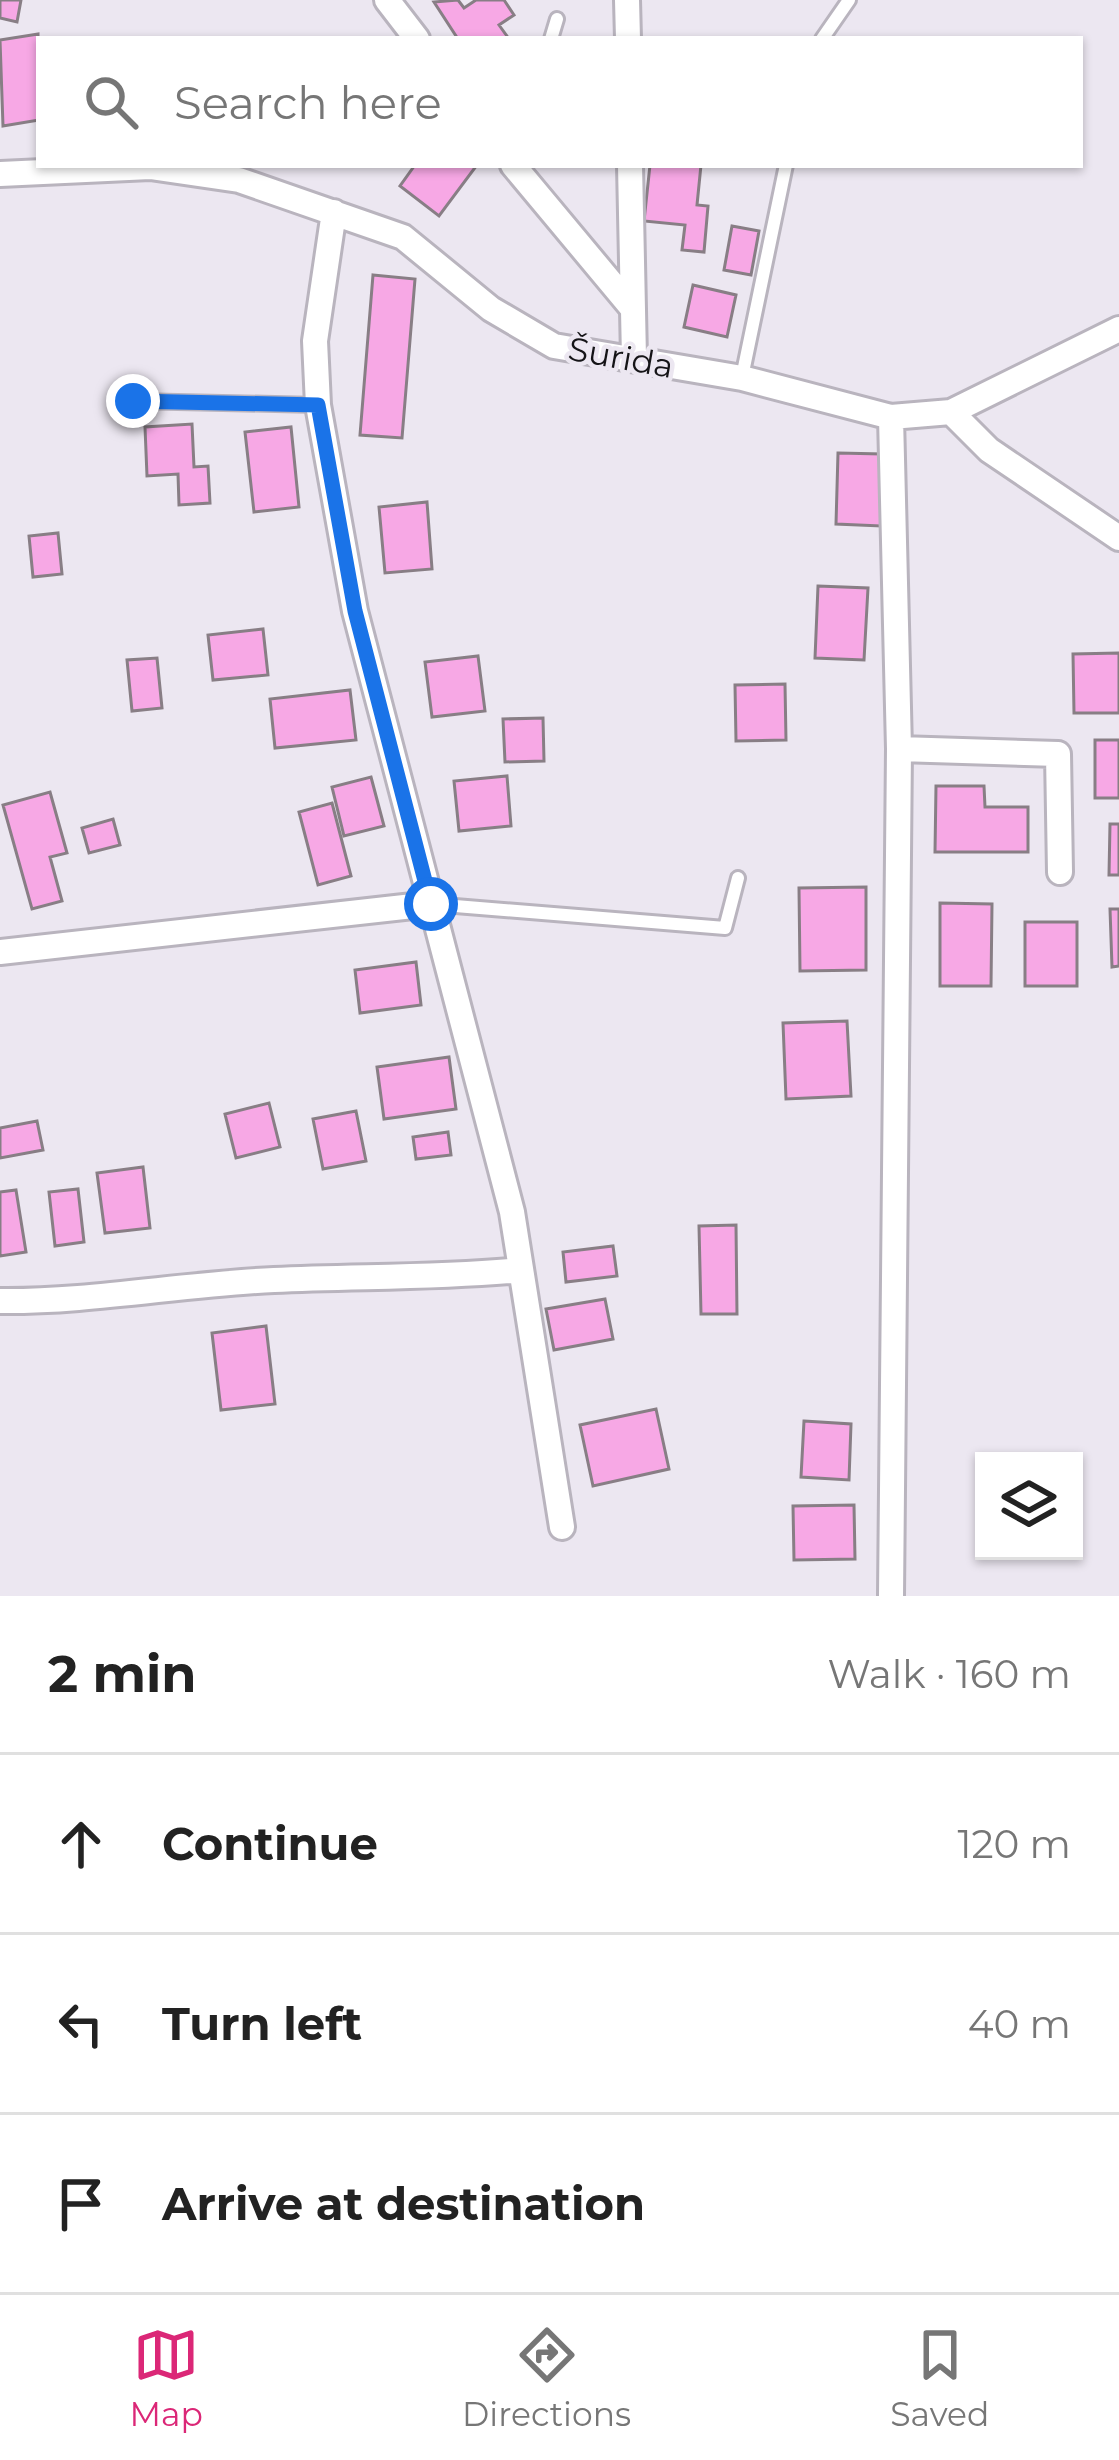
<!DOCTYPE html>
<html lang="en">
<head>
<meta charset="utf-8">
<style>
	:root { --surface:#fff; --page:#f6f6f6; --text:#222; --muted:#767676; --line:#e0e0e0; --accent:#db2777 }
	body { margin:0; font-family:Montserrat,sans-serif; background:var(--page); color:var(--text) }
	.controls { position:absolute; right:36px; bottom:36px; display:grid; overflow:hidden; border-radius:0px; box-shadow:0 3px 9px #0004 }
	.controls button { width:108px; height:108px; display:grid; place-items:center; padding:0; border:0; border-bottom:3px solid var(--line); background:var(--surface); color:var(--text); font:60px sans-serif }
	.stop { position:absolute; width:36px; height:36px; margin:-27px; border:9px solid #1a73e8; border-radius:50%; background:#fff }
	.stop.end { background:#1a73e8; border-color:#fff; box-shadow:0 3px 12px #0008 }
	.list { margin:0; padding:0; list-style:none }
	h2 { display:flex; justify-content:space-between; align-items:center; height:156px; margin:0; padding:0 48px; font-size:51px }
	h2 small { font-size:39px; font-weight:400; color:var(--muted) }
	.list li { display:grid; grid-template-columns:78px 1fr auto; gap:36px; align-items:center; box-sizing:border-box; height:180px; padding:0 48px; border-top:3px solid var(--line) }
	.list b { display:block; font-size:45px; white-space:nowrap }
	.list em { font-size:39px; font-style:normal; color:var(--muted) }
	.icon { flex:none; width:66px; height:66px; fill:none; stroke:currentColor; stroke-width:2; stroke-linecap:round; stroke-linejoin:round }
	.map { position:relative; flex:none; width:1119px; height:1596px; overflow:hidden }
	.search { position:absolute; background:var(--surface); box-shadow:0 3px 9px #0004; left:36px; right:36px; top:36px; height:132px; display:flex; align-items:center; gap:30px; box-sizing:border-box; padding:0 42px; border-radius:0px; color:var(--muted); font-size:45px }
	.sheet { height:696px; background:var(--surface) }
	nav { display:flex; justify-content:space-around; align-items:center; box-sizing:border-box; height:168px; border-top:3px solid var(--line); background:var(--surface); font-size:33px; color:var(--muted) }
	nav a { display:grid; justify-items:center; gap:6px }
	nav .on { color:var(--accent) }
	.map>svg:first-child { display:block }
</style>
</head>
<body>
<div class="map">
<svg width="1119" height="1596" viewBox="0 0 1119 1596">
	<rect width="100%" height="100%" fill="#ece7f1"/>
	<path fill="#f7a8e5" stroke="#887e85" stroke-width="3" d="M 0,0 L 21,0 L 17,22 L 0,18 Z
		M 458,0 L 464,8 L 476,0 L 504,0 L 514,15 L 499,25 L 509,39 L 458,39 L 434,2 Z
		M 38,34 L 39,120 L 3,126 L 0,40 Z
		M 415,165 L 477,165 L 439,216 L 400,186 Z
		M 650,165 L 701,165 L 697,205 L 708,206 L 704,252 L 682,250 L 685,225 L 644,221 Z
		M 732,226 L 759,231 L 751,275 L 724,270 Z
		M 373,275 L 415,279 L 402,438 L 360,435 Z
		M 693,285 L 736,295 L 727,337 L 684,327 Z
		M 192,424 L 194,467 L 208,466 L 210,503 L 179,505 L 178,474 L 147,476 L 145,427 Z
		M 291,427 L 299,507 L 254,512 L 245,432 Z
		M 838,453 L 882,454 L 881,526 L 836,524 Z
		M 427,502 L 432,569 L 385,573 L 379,507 Z
		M 58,533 L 62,574 L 33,577 L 29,536 Z
		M 818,586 L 868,588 L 864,660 L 815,658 Z
		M 263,629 L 268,675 L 213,680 L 208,635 Z
		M 1119,653 L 1119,713 L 1074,713 L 1073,654 Z
		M 478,656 L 485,711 L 432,717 L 425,662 Z
		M 157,658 L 162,708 L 132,711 L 127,660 Z
		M 785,684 L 786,740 L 736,741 L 735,685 Z
		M 350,690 L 356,740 L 275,748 L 270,699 Z
		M 543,718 L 544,761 L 505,762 L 503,719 Z
		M 1095,740 L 1119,740 L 1119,798 L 1095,798 Z
		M 507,776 L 511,826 L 459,831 L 454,781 Z
		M 371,777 L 384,826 L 344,836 L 332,787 Z
		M 936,786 L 984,786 L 985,807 L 1028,807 L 1028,852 L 935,852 Z
		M 50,792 L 67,853 L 50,857 L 62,901 L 32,909 L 3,805 Z
		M 332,803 L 351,876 L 318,885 L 299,812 Z
		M 113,819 L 120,845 L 89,853 L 82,828 Z
		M 1110,824 L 1119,824 L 1119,875 L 1109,875 Z
		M 866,887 L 866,970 L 800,971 L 799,888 Z
		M 940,903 L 992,904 L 991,986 L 940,986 Z
		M 1110,909 L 1119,909 L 1119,966 L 1112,967 Z
		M 1025,922 L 1077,922 L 1077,986 L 1025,986 Z
		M 416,962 L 421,1005 L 360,1013 L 355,970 Z
		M 847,1021 L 851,1096 L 786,1099 L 783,1023 Z
		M 449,1057 L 456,1109 L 384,1119 L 377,1067 Z
		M 269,1103 L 280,1147 L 236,1158 L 225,1114 Z
		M 356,1111 L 366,1161 L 323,1169 L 313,1119 Z
		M 37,1121 L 43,1150 L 0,1158 L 0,1128 Z
		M 448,1132 L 451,1155 L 416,1159 L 413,1137 Z
		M 143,1167 L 150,1228 L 105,1233 L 97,1173 Z
		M 78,1189 L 84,1242 L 55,1246 L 49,1192 Z
		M 16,1190 L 26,1252 L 0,1256 L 0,1192 Z
		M 736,1225 L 737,1314 L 701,1314 L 699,1226 Z
		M 613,1246 L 617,1276 L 566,1282 L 563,1252 Z
		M 605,1299 L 613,1339 L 554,1350 L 546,1309 Z
		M 266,1326 L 275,1404 L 221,1410 L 212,1333 Z
		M 656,1409 L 669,1469 L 593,1486 L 580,1425 Z
		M 804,1421 L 851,1424 L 849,1480 L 801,1477 Z
		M 854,1505 L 855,1559 L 794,1560 L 793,1506 Z"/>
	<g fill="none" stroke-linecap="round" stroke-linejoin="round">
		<defs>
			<path id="service" d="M 551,39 L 557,19
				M 822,39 L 849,0
				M 742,377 L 786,165
				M 133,401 L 318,405
				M 431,904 L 725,928 L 738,878"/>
			<path id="minor" d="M 387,0 L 417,39
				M 627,0 L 628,39
				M 513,165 L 633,309
				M 630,165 L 634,358
				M 0,174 L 150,167 L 239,180 L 403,237 L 491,309 L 554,346 L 742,378 L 891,417 L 951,412 L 1119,329
				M 334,212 L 315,341 L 318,405 L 355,611 L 512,1212 L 562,1527
				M 951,412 L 989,450 L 1119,538
				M 899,749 L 1058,754 L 1060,872
				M 0,952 L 431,904
				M 0,1301 C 90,1302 183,1284 274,1280 C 356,1276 438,1278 521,1270
				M 891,1596 L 899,749 L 891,417"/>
		</defs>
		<use href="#service" stroke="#b9b4be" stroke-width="18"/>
		<use href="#minor" stroke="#b9b4be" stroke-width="30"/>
		<use href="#service" stroke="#fff" stroke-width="12"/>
		<use href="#minor" stroke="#fff" stroke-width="24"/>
	</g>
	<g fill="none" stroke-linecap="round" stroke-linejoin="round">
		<path stroke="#1a73e8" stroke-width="15" d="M 133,401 L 318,405 L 355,611 L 431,904"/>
	</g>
	<g text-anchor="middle" stroke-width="9" stroke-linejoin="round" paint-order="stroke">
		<g font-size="33" fill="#151417" stroke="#ece7f1">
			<text transform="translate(621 357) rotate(10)" y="12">Šurida</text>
		</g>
	</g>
</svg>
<div class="controls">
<button><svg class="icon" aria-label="layers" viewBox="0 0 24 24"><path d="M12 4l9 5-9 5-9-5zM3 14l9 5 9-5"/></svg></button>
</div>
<div class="stop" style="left:431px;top:904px"></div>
<div class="stop end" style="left:133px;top:401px"></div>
<div class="search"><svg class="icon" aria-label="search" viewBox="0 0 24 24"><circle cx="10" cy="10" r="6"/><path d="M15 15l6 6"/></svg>Search here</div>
</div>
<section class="sheet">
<h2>2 min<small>Walk · 160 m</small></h2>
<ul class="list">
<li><svg class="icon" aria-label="ahead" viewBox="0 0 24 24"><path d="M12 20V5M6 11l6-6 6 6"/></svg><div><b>Continue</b></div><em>120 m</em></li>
<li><svg class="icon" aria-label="left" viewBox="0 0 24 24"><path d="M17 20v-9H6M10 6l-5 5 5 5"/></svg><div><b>Turn left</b></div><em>40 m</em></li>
<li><svg class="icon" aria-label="arrive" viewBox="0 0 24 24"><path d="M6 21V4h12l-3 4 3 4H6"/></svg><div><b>Arrive at destination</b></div></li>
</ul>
</section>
<nav>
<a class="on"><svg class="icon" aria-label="map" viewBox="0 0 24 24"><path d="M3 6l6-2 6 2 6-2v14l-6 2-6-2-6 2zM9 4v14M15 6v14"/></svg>Map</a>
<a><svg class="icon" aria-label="directions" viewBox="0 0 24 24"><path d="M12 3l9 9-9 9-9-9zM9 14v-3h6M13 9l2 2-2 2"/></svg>Directions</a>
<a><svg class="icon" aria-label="saved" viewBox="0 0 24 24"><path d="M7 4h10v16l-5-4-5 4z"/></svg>Saved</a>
</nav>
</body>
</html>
